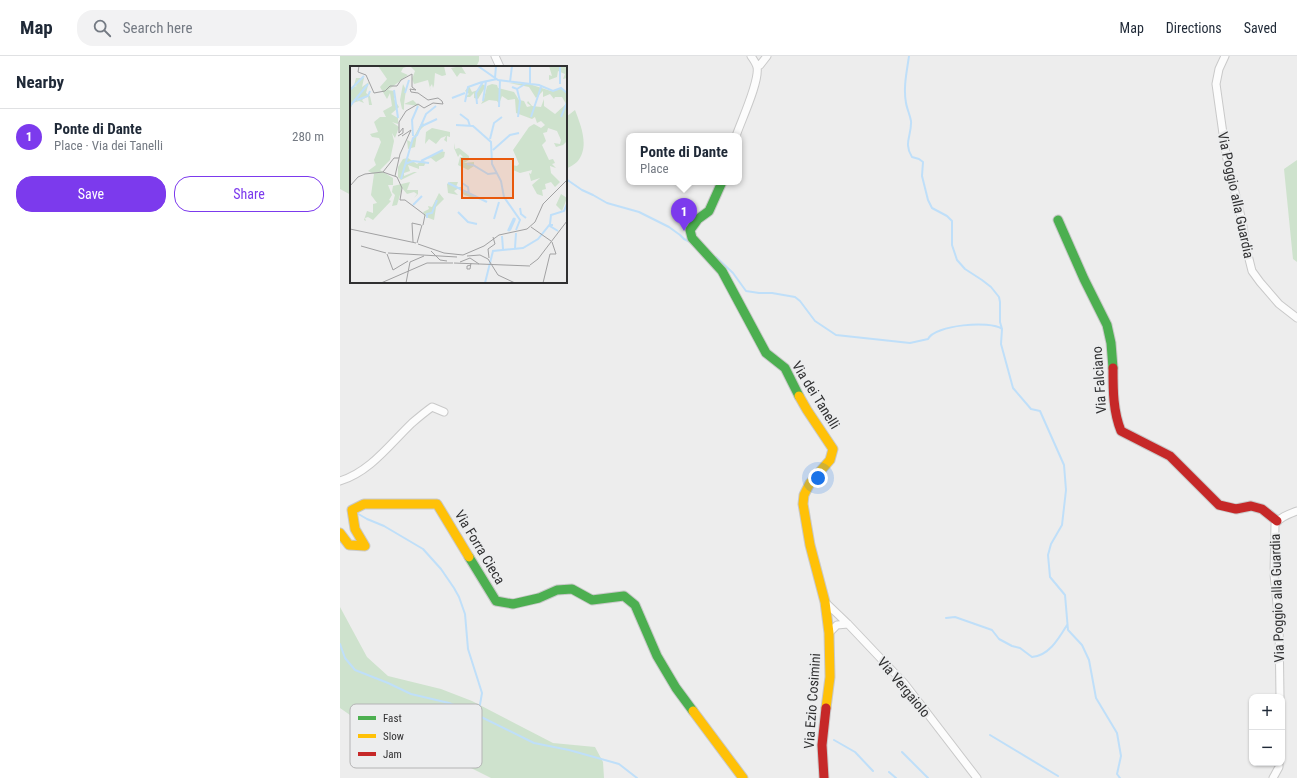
<!DOCTYPE html>
<html lang="en">
<head>
<meta charset="utf-8">
<style>
	:root { --surface:#fff; --page:#f2f2f3; --text:#1f2937; --muted:#747a83; --line:#e0e1e3; --accent:#7c3aed }
	body { margin:0; font-family:"Roboto Condensed",sans-serif; background:var(--page); color:var(--text) }
	.controls { position:absolute; right:12px; bottom:12px; display:grid; overflow:hidden; border-radius:8px; box-shadow:0 1px 3px #0004 }
	.controls button { width:36px; height:36px; display:grid; place-items:center; padding:0; border:0; border-bottom:1px solid var(--line); background:var(--surface); color:var(--text); font:20px sans-serif }
	.you { position:absolute; left:478px; top:422px; width:14px; height:14px; margin:-10px; border:3px solid #fff; border-radius:50%; background:#1a73e8; box-shadow:0 0 0 6px #1a73e833 }
	.badge { display:grid; place-items:center; width:26px; height:26px; border-radius:50%; background:var(--accent); color:#fff; font-size:13px; font-weight:700 }
	.pin { position:absolute; translate:-50% -33px; filter:drop-shadow(0 1px 2px #0008) }
	.pin::after { content:''; position:absolute; top:21px; width:14px; height:12px; background:inherit; clip-path:polygon(0 0,100% 0,50% 100%) }
	.popup { position:absolute; left:286px; top:77px; width:116px; height:52px; box-sizing:border-box; display:grid; place-content:center; border-radius:8px; background:var(--surface); filter:drop-shadow(0 1px 3px #0005); font-size:13px; white-space:nowrap; color:var(--muted) }
	.popup b { font-size:15px; color:var(--text) }
	.popup::after { content:''; position:absolute; left:50%; top:100%; margin-left:-8px; border:8px solid transparent; border-top-color:var(--surface) }
	.list { margin:0; padding:0; list-style:none }
	h2 { display:flex; justify-content:space-between; align-items:center; height:52px; margin:0; padding:0 16px; font-size:17px }
	h2 small { font-size:13px; font-weight:400; color:var(--muted) }
	.list li { display:grid; grid-template-columns:26px 1fr auto; gap:12px; align-items:center; box-sizing:border-box; height:56px; padding:0 16px; border-top:1px solid var(--line) }
	.list b { display:block; font-size:15px; white-space:nowrap }
	.list p { margin:0; font-size:13px; white-space:nowrap; color:var(--muted) }
	.list em { font-size:13px; font-style:normal; color:var(--muted) }
	.actions { display:flex; gap:8px; padding:12px 16px }
	.actions a { flex:1; padding:9px 0; border:1px solid var(--accent); border-radius:16px; text-align:center; font-size:14px; color:var(--accent) }
	.actions .main { background:var(--accent); color:#fff }
	.icon { flex:none; width:22px; height:22px; fill:none; stroke:currentColor; stroke-width:2; stroke-linecap:round; stroke-linejoin:round }
	.map { position:relative; flex:none; width:957px; height:722px; overflow:hidden }
	header { display:flex; align-items:center; gap:24px; box-sizing:border-box; height:56px; padding:0 20px; background:var(--surface); border-bottom:1px solid var(--line) }
	header strong { font-size:19px }
	nav { display:flex; gap:22px; margin-inline-start:auto; font-size:14px }
	.search { width:280px; height:36px; background:var(--page); display:flex; align-items:center; gap:10px; box-sizing:border-box; padding:0 14px; border-radius:16px; color:var(--muted); font-size:15px }
	main { display:flex }
	aside { flex:1; background:var(--surface) }
	.map>svg:first-child { display:block }
</style>
</head>
<body>
<header>
<strong>Map</strong>
<div class="search"><svg class="icon" aria-label="search" viewBox="0 0 24 24"><circle cx="10" cy="10" r="6"/><path d="M15 15l6 6"/></svg>Search here</div>
<nav><a>Map</a><a>Directions</a><a>Saved</a></nav>
</header>
<main>
<aside>
<h2>Nearby<small></small></h2>
<ul class="list">
<li><span class="badge">1</span><div><b>Ponte di Dante</b><p>Place · Via dei Tanelli</p></div><em>280 m</em></li>
</ul>
<div class="actions"><a class="main">Save</a><a>Share</a></div>
</aside>
<div class="map">
<svg width="957" height="722" viewBox="0 0 957 722">
	<rect width="100%" height="100%" fill="#ededed"/>
	<path fill="#cee2cd" d="M 0,0 L 139,0 L 139,5 L 136,11 L 11,11 L 11,139 L 0,133 Z
		M 235,54 C 241,70 250,91 237,106 C 234,109 229,111 226,113 L 226,61 Z
		M 957,104 L 957,206 L 953,203 L 944,113 Z
		M 0,551 L 27,601 L 48,620 L 101,633 L 132,645 L 213,687 L 255,691 L 263,706 L 264,722 L 151,722 L 123,708 L 85,698 L 40,680 L 0,652 Z"/>
	<g fill="none" stroke-linecap="round" stroke-linejoin="round">
		<path stroke="#bfdff9" stroke-width="2" d="M 569,0 C 567,15 563,31 566,47 C 567,53 570,59 571,65 C 572,79 563,87 572,101 L 579,103 L 583,106 L 582,120 L 588,144 L 592,152 L 607,160 L 612,165 L 612,189 L 617,204 L 625,213 L 642,224 L 651,231 L 659,241 L 660,246 L 660,266 L 662,273 L 661,288 L 673,332 L 691,353 L 700,355 L 724,409 L 726,434 L 722,469 L 711,488 L 708,499 L 710,521 L 725,539 L 728,574 L 742,589 L 749,604 L 756,642 L 777,677 L 781,700 L 777,718 L 780,722
			M 226,123 L 242,134 L 253,139 L 267,147 L 299,156 L 329,171 L 340,179 L 344,183 L 350,186
			M 376,201 L 393,217 L 406,235 L 419,237 L 432,237 L 455,241 L 460,245 L 475,265 L 496,279 L 570,287 L 588,283 C 595,269 650,264 662,273
			M 15,456 L 27,463 L 44,470 L 83,493 L 101,513 L 114,532 L 119,541 L 125,558 L 128,593 L 142,637 L 138,660
			M 606,562 L 615,561 L 652,574 L 659,583 L 672,590 L 680,592 L 692,601 C 709,600 719,582 727,569
			M 0,588 L 5,602 L 15,614 L 48,627 L 71,638 L 109,647 L 131,656 L 194,687 L 229,694 L 279,708 L 297,722
			M 650,679 L 718,720
			M 494,684 L 515,696 L 533,715
			M 562,696 L 588,722
			M 549,716 L 556,722"/>
		<defs>
			<path id="street" d="M 155,0 L 160,11
				M 885,0 L 879,13 L 876,28 L 886,99 L 902,165 L 908,199 L 912,215 L 920,226 L 939,248 L 957,262
				M 417,11 L 420,9 L 427,0
				M 396,80 C 401,65 420,25 417,11 C 416,7 413,3 411,0
				M 0,425 C 30,416 50,388 72,367 C 79,361 85,356 92,351 L 104,356
				M 485,546 L 508,568 L 564,627 L 637,722
				M 489,577 L 497,569 L 508,568
				M 940,641 L 939,568 L 934,518 L 935,468 C 940,461 949,458 957,455
				M 933,722 L 939,711 L 939,707"/>
			<path id="fast" d="M 382,126 L 369,155 L 358,163 L 350,174 L 352,182 L 382,215 L 426,297 L 445,312 L 459,340
				M 718,164 L 744,223 L 767,269 L 771,287 L 773,312
				M 129,501 L 156,545 L 173,548 L 199,542 L 217,534 L 232,533 L 252,544 L 284,540 L 295,549 L 317,600 L 336,632 L 353,655"/>
			<path id="slow" d="M 459,340 L 467,354 L 493,393 L 490,404 L 470,427 L 464,439 L 463,448 L 470,489 L 485,546 L 489,577 L 490,621 L 486,652
				M 0,477 L 9,489 L 25,490 L 15,473 L 12,454 L 24,448 L 97,448 L 129,501
				M 353,655 L 403,722"/>
			<path id="jam" d="M 773,312 C 773,334 773,355 781,375 L 830,400 L 879,449 L 896,453 L 911,450 L 922,453 L 937,465
				M 484,722 L 482,689 L 486,652"/>
		</defs>
		<use href="#street" stroke="#c9c9c9" stroke-width="9"/>
		<use href="#fast" stroke="#c9c9c9" stroke-width="11"/>
		<use href="#slow" stroke="#c9c9c9" stroke-width="11"/>
		<use href="#jam" stroke="#c9c9c9" stroke-width="11"/>
		<use href="#street" stroke="#fcfcfc" stroke-width="7"/>
		<use href="#fast" stroke="#4caf50" stroke-width="9"/>
		<use href="#slow" stroke="#ffc107" stroke-width="9"/>
		<use href="#jam" stroke="#c62828" stroke-width="9"/>
	</g>
	<g text-anchor="middle" stroke-width="4" stroke-linejoin="round" paint-order="stroke">
		<g font-size="14" fill="#303031" stroke="#ecedee">
			<text transform="translate(896 139) rotate(78)" y="5">Via Poggio alla Guardia</text>
			<text transform="translate(759 324) rotate(-94)" y="5">Via Falciano</text>
			<text transform="translate(476 339) rotate(58)" y="5">Via dei Tanelli</text>
			<text transform="translate(140 491) rotate(59)" y="5">Via Forra Cieca</text>
			<text transform="translate(937 542) rotate(-92)" y="5">Via Poggio alla Guardia</text>
			<text transform="translate(564 631) rotate(50)" y="5">Via Vergaiolo</text>
			<text transform="translate(472 645) rotate(-86)" y="5">Via Ezio Cosimini</text>
		</g>
	</g>
	<g transform="translate(10 10)">
		<rect width="217" height="217" fill="#ededed"/>
		<path d="M 28,0 L 59,0 L 53,2 L 51,6 L 58,9 L 38,24 L 44,25 L 44,33 L 49,41 L 41,48 L 48,52 L 48,58 L 42,56 L 49,61 L 45,72 L 42,67 L 44,75 L 40,94 L 30,104 L 43,112 L 43,119 L 38,119 L 42,129 L 39,134 L 41,135 L 23,154 L 18,151 L 15,152 L 16,155 L 14,154 L 17,145 L 23,147 L 23,138 L 27,137 L 21,129 L 24,108 L 18,105 L 26,99 L 24,94 L 31,76 L 29,72 L 22,71 L 20,68 L 28,66 L 24,56 L 30,51 L 36,51 L 33,45 L 42,40 L 40,27 L 37,33 L 30,21 L 37,13 ZM 60,0 L 94,0 L 96,9 L 92,10 L 85,7 L 84,19 L 83,22 L 82,18 L 80,21 L 81,26 L 78,14 L 64,18 L 62,13 L 65,5 ZM 111,0 L 116,8 L 110,7 L 107,11 L 101,2 ZM 199,0 L 217,0 L 217,12 L 213,13 L 215,8 L 208,5 L 207,11 L 199,14 L 199,9 L 202,10 ZM 6,12 L 14,12 L 12,21 L 19,16 L 16,27 L 20,30 L 22,39 L 19,39 L 18,30 L 12,34 L 14,37 L 9,35 L 3,37 L 0,44 L 0,22 L 7,20 L 4,19 ZM 159,17 L 179,18 L 201,25 L 211,22 L 217,28 L 217,75 L 213,79 L 206,81 L 204,77 L 210,78 L 211,74 L 207,65 L 198,62 L 197,66 L 193,67 L 196,75 L 192,79 L 199,94 L 203,93 L 205,97 L 202,98 L 206,102 L 200,100 L 201,107 L 210,116 L 205,121 L 201,116 L 195,118 L 196,123 L 192,124 L 193,130 L 187,128 L 182,119 L 190,112 L 181,115 L 179,107 L 181,108 L 182,104 L 170,107 L 163,104 L 162,99 L 167,100 L 169,98 L 163,84 L 179,61 L 184,58 L 191,62 L 195,59 L 191,55 L 187,57 L 185,51 L 182,53 L 166,47 L 165,33 L 158,34 L 152,30 L 149,38 L 147,35 L 139,34 L 131,38 L 134,33 L 137,20 L 142,18 L 147,19 L 148,22 L 164,26 L 169,34 L 174,35 L 177,41 L 181,40 L 177,37 L 178,35 L 182,40 L 191,41 L 194,33 L 194,40 L 205,48 L 216,38 L 212,31 L 205,31 L 204,33 L 200,28 L 193,31 L 193,25 L 186,32 L 179,21 ZM 53,18 L 56,24 L 54,38 L 63,34 L 69,40 L 54,38 L 54,44 L 52,43 L 50,34 ZM 132,18 L 136,20 L 128,33 L 124,32 L 124,27 L 120,31 L 115,31 L 119,28 L 115,25 L 119,20 L 122,26 L 128,24 ZM 72,56 L 75,59 L 67,67 L 65,81 L 58,83 L 57,74 L 61,76 ZM 82,62 L 100,66 L 100,71 L 97,70 L 97,76 L 94,74 L 96,70 L 91,72 L 86,78 L 79,73 L 75,78 L 76,66 ZM 104,77 L 105,83 L 109,82 L 119,90 L 119,94 L 114,97 L 124,96 L 124,100 L 118,104 L 108,99 L 110,91 L 113,91 L 110,88 L 108,91 L 104,82 ZM 91,85 L 95,86 L 94,91 L 86,96 L 81,92 L 77,93 ZM 58,92 L 67,98 L 71,95 L 76,96 L 74,100 L 69,100 L 69,103 L 58,99 L 60,105 L 54,107 L 54,110 L 64,106 L 67,106 L 51,114 L 48,111 L 48,101 L 53,93 ZM 60,116 L 57,124 L 68,124 L 68,128 L 64,132 L 67,128 L 64,126 L 57,128 L 52,122 L 47,139 L 42,140 L 45,129 L 42,126 L 43,120 ZM 100,116 L 108,116 L 106,121 L 111,121 L 114,126 L 126,130 L 126,133 L 114,129 L 109,122 L 104,125 L 108,129 L 98,127 L 97,118 ZM 89,127 L 94,133 L 86,141 L 84,154 L 76,151 L 73,146 L 79,143 L 78,140 L 82,141 ZM 211,128 L 217,132 L 212,145 L 206,139 Z" fill="#cee2cd"/>
		<path fill="none" stroke="#bfdff9" stroke-width="2" d="M 128,0 L 148,14 L 189,19 L 203,25 L 211,22 L 217,27M 210,0 L 210,18M 145,12 L 146,0M 160,16 L 162,0M 180,18 L 180,0M 162,21 L 167,23 L 175,18M 167,23 L 170,35 L 168,51M 0,24 L 14,10M 44,24 L 48,52M 55,27 L 59,14M 102,32 L 115,27M 7,34 L 18,30 L 20,25M 133,35 L 136,15M 115,36 L 118,21 L 132,16M 127,38 L 126,27 L 133,16 L 147,13M 0,40 L 18,18M 149,41 L 150,14M 110,48 L 118,54 L 120,60M 181,51 L 191,21M 211,51 L 217,36M 106,59 L 123,60 L 141,76 L 142,98 L 151,115 L 154,131 L 170,154 L 166,164M 72,60 L 87,53M 63,70 L 62,54 L 68,40M 140,73 L 144,57 L 152,51M 143,84 L 160,69 L 169,67M 71,95 L 93,84M 55,98 L 63,95 L 79,97M 117,98 L 123,99 L 138,108 L 147,107M 51,113 L 63,72 L 67,69 L 76,48 L 86,40M 98,117 L 137,136M 112,117 L 118,121 L 119,128M 63,139 L 72,130M 170,142 L 171,148 L 176,152M 108,146 L 118,156 L 127,158M 77,152 L 77,148 L 82,147 L 87,134M 144,153 L 149,136M 203,159 L 201,159 L 200,160 L 208,165M 160,164 L 165,153M 158,165 L 164,152M 159,165 L 165,152M 152,170 L 153,183M 165,182 L 166,167M 135,217 L 143,185 L 173,182 L 188,173 L 200,158 L 201,149 L 214,145 L 217,138"/>
		<path fill="none" stroke="#a1a1a2" stroke-width="1" d="M 9,0 L 8,6 L 16,9 L 24,27 L 35,25 L 40,20 L 47,20 L 51,14 L 62,8 L 62,21 L 66,24 L 60,23 L 61,26 L 68,27 L 78,34 L 88,32 L 92,35 L 93,38 L 83,37 L 74,42 L 68,38 L 56,45 L 49,56 L 49,67 L 53,62 L 53,67 L 48,70M 33,106 L 44,92 L 49,92M 45,110 L 50,88 L 61,64 L 52,70M 0,120 L 8,111 L 15,108 L 33,106 L 47,111 L 52,122 L 50,134 L 55,134 L 75,149 L 73,159M 181,161 L 201,175M 0,163 L 66,177M 63,176 L 62,157 L 71,159M 67,177 L 72,159M 68,178 L 94,187 L 113,189 L 134,180 L 149,169 L 177,163 L 185,156 L 193,138 L 217,114M 11,180 L 36,187M 81,185 L 90,194 L 97,195M 38,187 L 107,191M 37,188 L 43,204M 117,190 L 130,189 L 138,193M 139,192 L 138,183 L 145,178 L 143,171M 138,193 L 148,209 L 165,217M 60,196 L 74,190M 110,196 L 120,192 L 129,198M 104,197 L 180,200M 121,199 L 117,200 L 117,203 L 120,203 L 121,197M 180,199 L 188,193 L 217,155M 43,204 L 58,195M 31,217 L 77,197 L 103,197M 56,217 L 60,196M 193,217 L 200,188 L 206,188 L 202,176"/>
		<path fill="#e8590c" fill-opacity="0.15" stroke="#e8590c" stroke-width="2" d="M 112,93 L 163,93 L 163,132 L 112,132 Z"/>
		<rect width="217" height="217" fill="none" stroke="#303031" stroke-width="2"/>
	</g>
	<rect x="10" y="648" width="132" height="64" rx="6" fill="#ecedee" stroke="#b4b4b5" stroke-width="1"/>
	<rect x="18" y="660" width="18" height="4" fill="#4caf50"/>
	<rect x="18" y="678" width="18" height="4" fill="#ffc107"/>
	<rect x="18" y="696" width="18" height="4" fill="#c62828"/>
	<g font-size="11" fill="#303031">
		<text x="43" y="666">Fast</text>
		<text x="43" y="684">Slow</text>
		<text x="43" y="702">Jam</text>
	</g>
</svg>
<div class="controls">
<button>+</button>
<button>−</button>
</div>
<div class="you"></div>
<div class="pin badge" style="left:344px;top:175px">1</div>
<div class="popup"><b>Ponte di Dante</b>Place</div>
</div>
</main>
</body>
</html>
